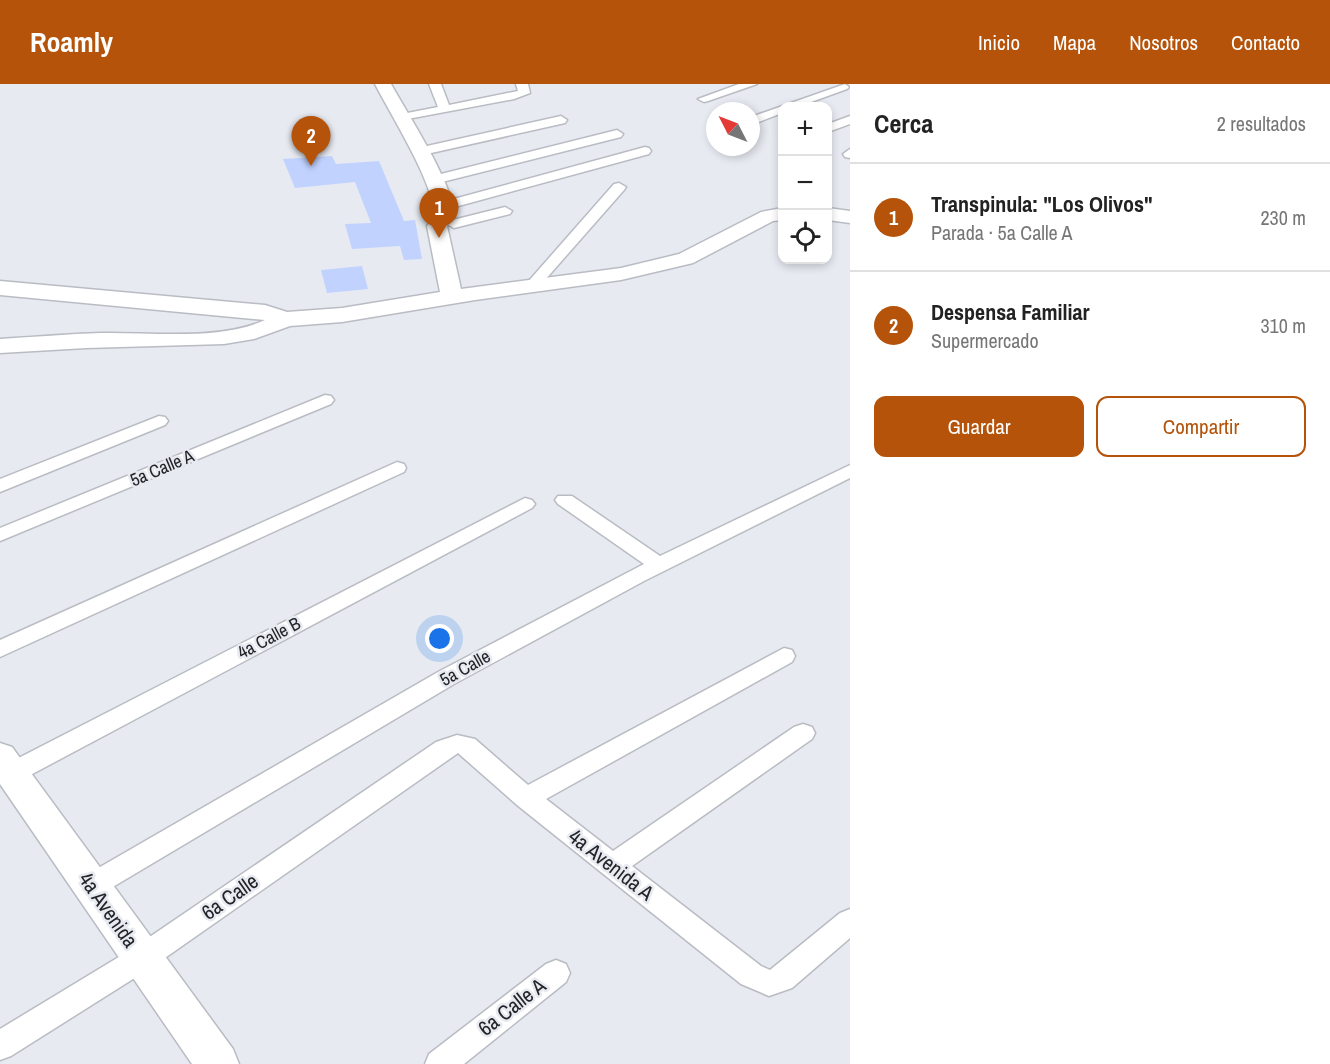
<!DOCTYPE html>
<html lang="es">
<head>
<meta charset="utf-8">
<style>
	:root { --surface:#fff; --page:#f2f2f2; --text:#222; --muted:#767676; --line:#e0e0e0; --accent:#b45309 }
	body { margin:0; font-family:"Archivo Narrow",sans-serif; background:var(--page); color:var(--text) }
	.controls { position:absolute; right:18px; top:18px; display:grid; overflow:hidden; border-radius:12px; box-shadow:0 3px 9px #0003 }
	.controls button { width:54px; height:54px; display:grid; place-items:center; padding:0; border:0; border-bottom:2px solid var(--line); background:var(--surface); color:var(--text); font:30px sans-serif }
	.compass { position:absolute; left:706px; top:18px; width:54px; height:54px; border-radius:50%; background:var(--surface); box-shadow:0 3px 9px #0003; rotate:312deg }
	.you { position:absolute; left:440px; top:555px; width:21px; height:21px; margin:-15px; border:4px solid #fff; border-radius:50%; background:#1a73e8; box-shadow:0 0 0 9px #1a73e833 }
	.badge { display:grid; place-items:center; width:39px; height:39px; border-radius:50%; background:var(--accent); color:#fff; font-size:20px; font-weight:700 }
	.pin { position:absolute; translate:-50% -50px; filter:drop-shadow(0 2px 3px #0008) }
	.pin::after { content:''; position:absolute; top:32px; width:21px; height:18px; background:inherit; clip-path:polygon(0 0,100% 0,50% 100%) }
	.list { margin:0; padding:0; list-style:none }
	h2 { display:flex; justify-content:space-between; align-items:center; height:78px; margin:0; padding:0 24px; font-size:26px }
	h2 small { font-size:20px; font-weight:400; color:var(--muted) }
	.list li { display:grid; grid-template-columns:39px 1fr auto; gap:18px; align-items:center; box-sizing:border-box; height:108px; padding:0 24px; border-top:2px solid var(--line) }
	.list b { display:block; font-size:22px; white-space:nowrap }
	.list p { margin:0; font-size:20px; white-space:nowrap; color:var(--muted) }
	.list em { font-size:20px; font-style:normal; color:var(--muted) }
	.actions { display:flex; gap:12px; padding:18px 24px }
	.actions a { flex:1; padding:14px 0; border:2px solid var(--accent); border-radius:12px; text-align:center; font-size:21px; color:var(--accent) }
	.actions .main { background:var(--accent); color:#fff }
	.icon { flex:none; width:33px; height:33px; fill:none; stroke:currentColor; stroke-width:2; stroke-linecap:round; stroke-linejoin:round }
	.map { position:relative; flex:none; width:850px; height:980px; overflow:hidden }
	header { display:flex; align-items:center; gap:36px; box-sizing:border-box; height:84px; padding:0 30px; background:var(--accent); color:#fff }
	header strong { font-size:28px }
	nav { display:flex; gap:33px; margin-inline-start:auto; font-size:21px }
	main { display:flex }
	aside { flex:1; background:var(--surface) }
	.map>svg:first-child { display:block }
</style>
</head>
<body>
<header>
<strong>Roamly</strong>
<nav><a>Inicio</a><a>Mapa</a><a>Nosotros</a><a>Contacto</a></nav>
</header>
<main>
<div class="map">
<svg width="850" height="980" viewBox="0 0 850 980">
	<rect width="100%" height="100%" fill="#e7eaf1"/>
	<path fill="#c1d2fe" d="M 332,72 L 336,80 L 379,77 L 404,137 L 415,136 L 422,175 L 404,176 L 400,162 L 352,165 L 345,140 L 371,139 L 355,98 L 295,104 L 283,75 Z
		M 362,182 L 368,205 L 327,209 L 321,186 Z"/>
	<g fill="none" stroke-linecap="round" stroke-linejoin="round">
		<defs>
			<path id="street" d="M 429,0 L 441,0 L 449,21 L 518,7 L 516,0 L 528,0 L 530,9 L 514,15 L 397,37 L 397,31 L 438,23 Z
				M 739,0 L 757,0 L 708,17 L 704,18 L 698,15 Z
				M 845,0 L 849,3 L 847,5 L 800,22 L 782,22 L 782,29 L 751,41 L 751,33 Z
				M 561,32 L 567,36 L 565,39 L 418,72 L 412,68 L 418,64 Z
				M 850,32 L 850,40 L 828,48 L 828,40 Z
				M 617,46 L 623,50 L 621,53 L 434,100 L 427,96 L 429,93 Z
				M 645,63 L 649,64 L 651,67 L 649,70 L 444,126 L 437,122 L 439,119 Z
				M 850,65 L 850,74 L 845,73 L 843,70 Z
				M 619,99 L 626,103 L 624,106 L 537,205 L 527,205 L 524,202 L 527,199 L 614,100 Z
				M 505,123 L 512,127 L 510,130 L 454,144 L 447,140 L 449,137 Z
				M 325,311 L 331,312 L 334,316 L 331,320 L 0,457 L 0,444 Z
				M 159,332 L 165,333 L 168,337 L 165,341 L 0,408 L 0,395 Z
				M 397,378 L 404,380 L 406,384 L 404,388 L 0,573 L 0,556 Z
				M 850,381 L 850,394 L 644,497 L 454,600 L 101,810 L 91,813 L 81,810 L 77,802 L 81,794 L 438,588 L 644,480 L 558,420 L 555,416 L 558,412 L 572,412 L 660,472 Z
				M 525,414 L 532,416 L 535,420 L 532,424 L 21,696 L 12,699 L 3,696 L 0,690 L 3,682 Z
				M 784,564 L 792,566 L 795,572 L 792,578 L 546,715 L 613,767 L 794,643 L 803,640 L 812,643 L 815,649 L 812,655 L 632,782 L 761,882 L 770,886 L 840,829 L 850,825 L 850,854 L 792,904 L 769,912 L 741,900 L 517,721 L 458,669 L 152,883 L 11,972 L 0,976 L 0,945 L 132,865 L 436,658 L 457,651 L 475,655 L 528,701 Z
				M 556,876 L 566,880 L 570,889 L 566,898 L 464,980 L 425,980 L 429,970 L 546,880 Z"/>
			<path id="secondary" d="M 375,0 L 391,0 C 410,34 451,96 455,132 L 447,142 L 461,205 L 621,184 L 679,170 L 761,128 L 782,124 L 782,136 L 773,137 L 693,179 L 621,196 L 475,216 L 342,238 L 290,242 L 254,255 L 224,260 L 86,264 L 0,269 L 0,255 C 34,253 67,250 101,249 C 151,248 219,257 265,236 L 0,211 L 0,197 L 265,221 L 287,228 L 342,224 L 440,208 L 427,142 L 435,131 C 432,96 392,33 375,0 Z
				M 828,124 L 850,127 L 850,139 L 828,136 Z
				M 0,659 L 12,663 L 233,965 L 239,980 L 192,980 L 0,700 Z"/>
		</defs>
		<use href="#street" stroke="#b9bcc3" stroke-width="3"/>
		<use href="#secondary" stroke="#b9bcc3" stroke-width="3"/>
		<use href="#street" fill="#fff" fill-rule="evenodd"/>
		<use href="#secondary" fill="#fff" fill-rule="evenodd"/>
	</g>
	<g text-anchor="middle" stroke-width="5" stroke-linejoin="round" paint-order="stroke">
		<g font-size="18" fill="#232427" stroke="#e7eaf1">
			<text transform="translate(162 384) rotate(-23)" y="6">5a Calle A</text>
			<text transform="translate(269 554) rotate(-28)" y="6">4a Calle B</text>
			<text transform="translate(465 584) rotate(-29)" y="6">5a Calle</text>
		</g>
		<g font-size="21" fill="#232427" stroke="#e7eaf1">
			<text transform="translate(611 781) rotate(38)" y="7">4a Avenida A</text>
			<text transform="translate(230 813) rotate(-35)" y="7">6a Calle</text>
			<text transform="translate(108 826) rotate(55)" y="7">4a Avenida</text>
			<text transform="translate(512 923) rotate(-38)" y="7">6a Calle A</text>
		</g>
	</g>
</svg>
<div class="controls">
<button>+</button>
<button>−</button>
<button><svg class="icon" aria-label="locate" viewBox="0 0 24 24"><circle cx="12" cy="12" r="6"/><path d="M12 2v4M12 18v4M2 12h4M18 12h4"/></svg></button>
</div>
<svg class="compass" viewBox="-18 -18 36 36"><path d="M0-13l5 13h-10z" fill="#e53935"/><path d="M0 13l5-13h-10z" fill="#767676"/></svg>
<div class="you"></div>
<div class="pin badge" style="left:439px;top:154px">1</div>
<div class="pin badge" style="left:311px;top:82px">2</div>
</div>
<aside>
<h2>Cerca<small>2 resultados</small></h2>
<ul class="list">
<li><span class="badge">1</span><div><b>Transpinula: &quot;Los Olivos&quot;</b><p>Parada · 5a Calle A</p></div><em>230 m</em></li>
<li><span class="badge">2</span><div><b>Despensa Familiar</b><p>Supermercado</p></div><em>310 m</em></li>
</ul>
<div class="actions"><a class="main">Guardar</a><a>Compartir</a></div>
</aside>
</main>
</body>
</html>
